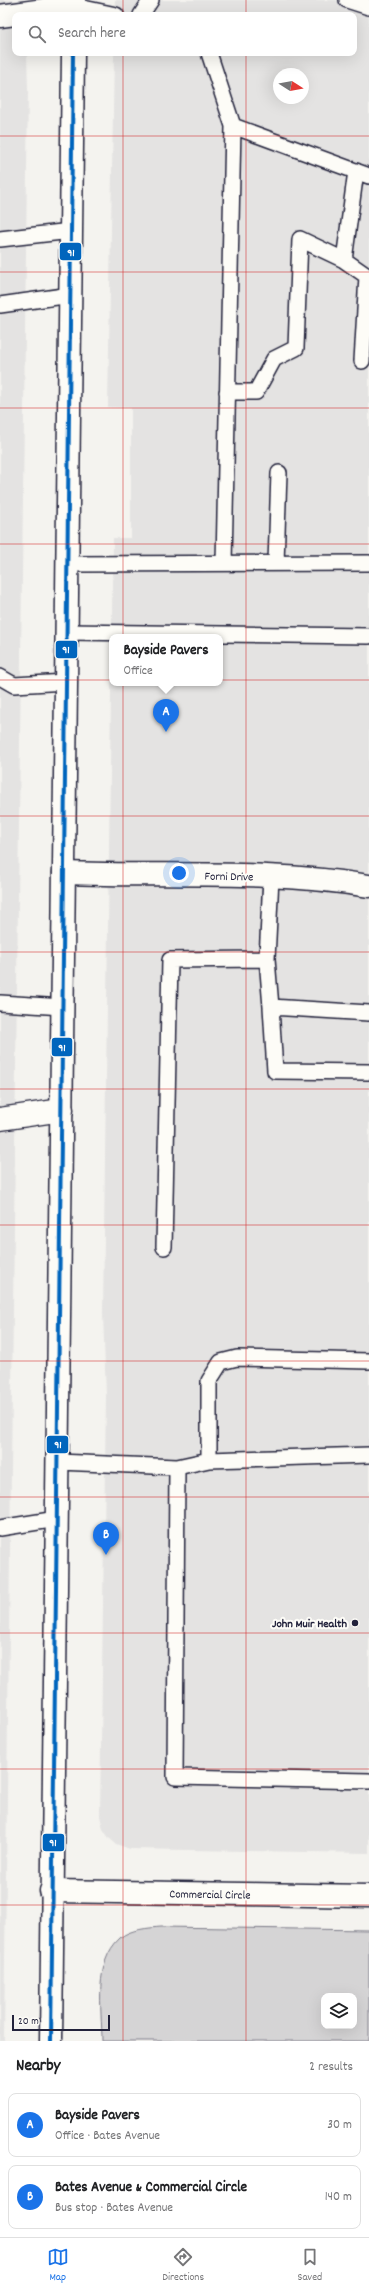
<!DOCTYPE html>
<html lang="en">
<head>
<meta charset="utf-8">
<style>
	:root { --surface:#fff; --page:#f6f6f6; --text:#202124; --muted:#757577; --line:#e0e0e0; --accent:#1a73e8 }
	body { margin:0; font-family:Dekko,sans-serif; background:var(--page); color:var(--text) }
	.controls { position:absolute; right:12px; bottom:12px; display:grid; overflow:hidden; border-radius:8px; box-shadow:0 4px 16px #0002 }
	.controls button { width:36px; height:36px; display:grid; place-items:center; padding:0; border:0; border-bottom:1px solid var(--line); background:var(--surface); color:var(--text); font:20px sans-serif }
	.compass { position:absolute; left:273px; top:68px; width:36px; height:36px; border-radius:50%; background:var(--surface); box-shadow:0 4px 16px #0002; rotate:101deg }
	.scale { position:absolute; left:12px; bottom:10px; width:98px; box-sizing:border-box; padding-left:4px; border:2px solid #22223b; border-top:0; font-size:11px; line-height:14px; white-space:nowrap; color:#22223b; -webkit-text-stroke:3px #fdfcf7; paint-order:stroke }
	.you { position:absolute; left:179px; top:873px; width:14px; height:14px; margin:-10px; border:3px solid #fff; border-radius:50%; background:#1a73e8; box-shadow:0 0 0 6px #1a73e833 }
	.badge { display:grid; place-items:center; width:26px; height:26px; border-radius:50%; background:var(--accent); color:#fff; font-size:13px; font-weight:700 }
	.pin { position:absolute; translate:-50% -33px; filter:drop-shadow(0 1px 2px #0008) }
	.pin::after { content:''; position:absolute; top:21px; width:14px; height:12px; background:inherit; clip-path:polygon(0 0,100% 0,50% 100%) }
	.popup { position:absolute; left:109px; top:634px; width:114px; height:52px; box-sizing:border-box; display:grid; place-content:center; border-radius:8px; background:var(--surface); filter:drop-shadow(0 1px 3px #0005); font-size:13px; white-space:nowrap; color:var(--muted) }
	.popup b { font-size:15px; color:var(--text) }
	.popup::after { content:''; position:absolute; left:50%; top:100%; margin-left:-8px; border:8px solid transparent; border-top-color:var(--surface) }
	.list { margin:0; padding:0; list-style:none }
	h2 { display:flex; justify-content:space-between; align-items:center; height:52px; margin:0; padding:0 16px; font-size:17px }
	h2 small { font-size:13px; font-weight:400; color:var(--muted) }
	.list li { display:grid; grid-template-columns:26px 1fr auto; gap:12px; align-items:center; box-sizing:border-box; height:64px; margin:0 8px 8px; padding:0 8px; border:1px solid var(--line); border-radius:8px }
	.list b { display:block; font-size:15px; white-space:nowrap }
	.list p { margin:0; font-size:13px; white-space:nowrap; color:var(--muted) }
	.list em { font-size:13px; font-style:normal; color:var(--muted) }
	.icon { flex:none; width:22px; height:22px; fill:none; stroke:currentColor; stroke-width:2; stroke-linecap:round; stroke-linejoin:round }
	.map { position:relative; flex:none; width:369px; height:2041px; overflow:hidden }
	.search { position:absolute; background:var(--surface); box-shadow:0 4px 16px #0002; left:12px; right:12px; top:12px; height:44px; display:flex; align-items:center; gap:10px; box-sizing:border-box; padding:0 14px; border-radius:8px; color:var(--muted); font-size:15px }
	.sheet { height:196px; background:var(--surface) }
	nav { display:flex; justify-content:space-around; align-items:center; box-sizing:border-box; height:56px; border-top:1px solid var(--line); background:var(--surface); font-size:11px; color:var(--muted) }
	nav a { display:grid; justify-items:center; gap:2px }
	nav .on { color:var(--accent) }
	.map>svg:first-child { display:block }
</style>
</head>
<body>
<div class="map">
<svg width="369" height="2041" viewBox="0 0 369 2041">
	<rect width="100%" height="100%" fill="#f4f3ef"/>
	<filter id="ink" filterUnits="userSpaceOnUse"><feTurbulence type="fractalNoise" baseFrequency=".025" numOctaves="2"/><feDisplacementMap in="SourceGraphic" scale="8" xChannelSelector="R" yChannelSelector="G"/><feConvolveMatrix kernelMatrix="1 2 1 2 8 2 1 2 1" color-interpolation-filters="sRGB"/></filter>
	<g filter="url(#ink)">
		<path fill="#e4e3e2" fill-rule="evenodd" d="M 0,0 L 26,0 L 26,15 L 15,15 L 15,53 L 27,53 L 28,89 L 4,2041 L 0,2041 Z
			M 115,0 L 369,0 L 369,1853 L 130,1849 L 116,1844 L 109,1838 L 103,1829 L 100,1816 L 106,1396 L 103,1314 L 113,538 L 131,538 L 131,408 L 108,407 L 114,53 L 354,53 L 354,15 L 114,15 ZM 279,74 L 303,74 L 303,98 L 279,98 ZM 112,637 L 220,637 L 220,683 L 112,683 Z"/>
		<path fill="#d5d4d5" stroke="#7c7b88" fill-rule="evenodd" d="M 161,1927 L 369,1930 L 369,2041 L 102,2041 C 102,2008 93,1963 120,1938 C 130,1929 149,1928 161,1927 ZM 324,1996 L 354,1996 L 354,2026 L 324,2026 Z"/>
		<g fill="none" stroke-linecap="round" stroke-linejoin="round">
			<defs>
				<path id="service" d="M 347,0 L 369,7
					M 74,6 L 116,15
					M 141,15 L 151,0
					M 209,53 L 233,126
					M 0,239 L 71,231
					M 344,260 L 367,276 L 362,361
					M 0,305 L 71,295
					M 227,392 L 256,392 L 274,359 L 296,348 L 300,239 L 344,260 L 356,171
					M 224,563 L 233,126 L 369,176
					M 276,563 L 279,473
					M 68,564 L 369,563
					M 67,632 L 369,636
					M 0,677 L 14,685 L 66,682
					M 267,959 L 271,1007 L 369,1013
					M 0,1003 L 63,1007
					M 271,1007 L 275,1071 L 369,1072
					M 164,1247 L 170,960 L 267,959 L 271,877
					M 209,1460 L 209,1381 L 221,1362 L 237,1358 L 369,1361
					M 58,1462 L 177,1467 L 209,1460 L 369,1455
					M 177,1467 L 175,1777 L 369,1781
					M 0,1528 L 57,1519"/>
				<path id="minor" d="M 0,16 L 74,6
					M 64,873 C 165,877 269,869 369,886
					M 0,1119 L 62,1110
					M 51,1891 L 369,1896"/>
				<path id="tertiary" d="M 74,15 L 74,0
					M 51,2041 L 73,53"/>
			</defs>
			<use href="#service" stroke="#22223b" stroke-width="18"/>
			<use href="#minor" stroke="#22223b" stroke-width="25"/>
			<use href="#tertiary" stroke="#22223b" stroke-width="25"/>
			<use href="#service" stroke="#fdfcf7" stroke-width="15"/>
			<use href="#minor" stroke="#fdfcf7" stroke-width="22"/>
			<use href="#tertiary" stroke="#fdfcf7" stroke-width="22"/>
			<defs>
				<path id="bus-1" d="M 51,2041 L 73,53"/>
			</defs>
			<use href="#bus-1" stroke="#fdfcf7" stroke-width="7"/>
			<use href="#bus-1" stroke="#0065bd" stroke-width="4"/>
		</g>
	</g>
	<path fill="none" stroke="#d62828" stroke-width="1" stroke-opacity="0.55" d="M 123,0 L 123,15M 246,0 L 246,15M 123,53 L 123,2041M 246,53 L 246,2041M 0,136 L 369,136M 0,272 L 369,272M 0,408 L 369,408M 0,544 L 369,544M 0,680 L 369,680M 0,816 L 369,816M 0,952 L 369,952M 0,1089 L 369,1089M 0,1225 L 369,1225M 0,1361 L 369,1361M 0,1497 L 369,1497M 0,1633 L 369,1633M 0,1769 L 369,1769M 0,1905 L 369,1905"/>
	<circle fill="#22223b" stroke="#fdfcf7" stroke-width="1.5" cx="355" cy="1623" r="4"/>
	<g text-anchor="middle" stroke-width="4" stroke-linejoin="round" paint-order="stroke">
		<g font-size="12" fill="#22223b" stroke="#fdfcf7">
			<text transform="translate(229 876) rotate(1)" y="4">Forni Drive</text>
			<text transform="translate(210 1894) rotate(1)" y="4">Commercial Circle</text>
		</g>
		<g font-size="12" font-weight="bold" fill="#22223b" stroke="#fdfcf7" text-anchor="end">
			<text x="347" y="1627">John Muir Health</text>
		</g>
	</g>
	<g stroke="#fdfcf7" stroke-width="1.5">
		<rect x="59" y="242" width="23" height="19" rx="4" fill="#0065bd"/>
		<rect x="55" y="640" width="23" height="19" rx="4" fill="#0065bd"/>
		<rect x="51" y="1037" width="22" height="20" rx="4" fill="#0065bd"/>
		<rect x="46" y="1435" width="23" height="19" rx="4" fill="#0065bd"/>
		<rect x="42" y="1833" width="23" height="19" rx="4" fill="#0065bd"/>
	</g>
	<g font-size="11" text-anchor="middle" font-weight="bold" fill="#fff">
		<text x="71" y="256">91</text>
		<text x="66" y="653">91</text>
		<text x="62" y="1051">91</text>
		<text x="58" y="1448">91</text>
		<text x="53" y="1846">91</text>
	</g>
</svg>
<div class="controls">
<button><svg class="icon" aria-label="layers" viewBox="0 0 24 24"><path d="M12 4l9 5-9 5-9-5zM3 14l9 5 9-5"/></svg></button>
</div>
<svg class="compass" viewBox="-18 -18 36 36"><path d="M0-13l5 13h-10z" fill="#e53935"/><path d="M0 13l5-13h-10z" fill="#757577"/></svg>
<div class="scale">20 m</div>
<div class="you"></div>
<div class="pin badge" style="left:166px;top:732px">A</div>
<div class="popup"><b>Bayside Pavers</b>Office</div>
<div class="pin badge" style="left:106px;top:1555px">B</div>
<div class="search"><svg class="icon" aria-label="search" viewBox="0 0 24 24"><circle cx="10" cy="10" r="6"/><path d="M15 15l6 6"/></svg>Search here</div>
</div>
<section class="sheet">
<h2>Nearby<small>2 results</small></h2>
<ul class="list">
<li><span class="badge">A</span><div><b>Bayside Pavers</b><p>Office · Bates Avenue</p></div><em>30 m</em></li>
<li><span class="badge">B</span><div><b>Bates Avenue &amp; Commercial Circle</b><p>Bus stop · Bates Avenue</p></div><em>140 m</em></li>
</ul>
</section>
<nav>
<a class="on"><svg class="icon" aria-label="map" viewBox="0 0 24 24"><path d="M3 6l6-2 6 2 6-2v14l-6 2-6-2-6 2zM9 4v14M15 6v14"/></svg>Map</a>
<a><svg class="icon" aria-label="directions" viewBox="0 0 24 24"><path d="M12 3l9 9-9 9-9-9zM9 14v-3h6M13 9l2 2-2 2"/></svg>Directions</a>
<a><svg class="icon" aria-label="saved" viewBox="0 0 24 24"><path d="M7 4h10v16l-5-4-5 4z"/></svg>Saved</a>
</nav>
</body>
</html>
